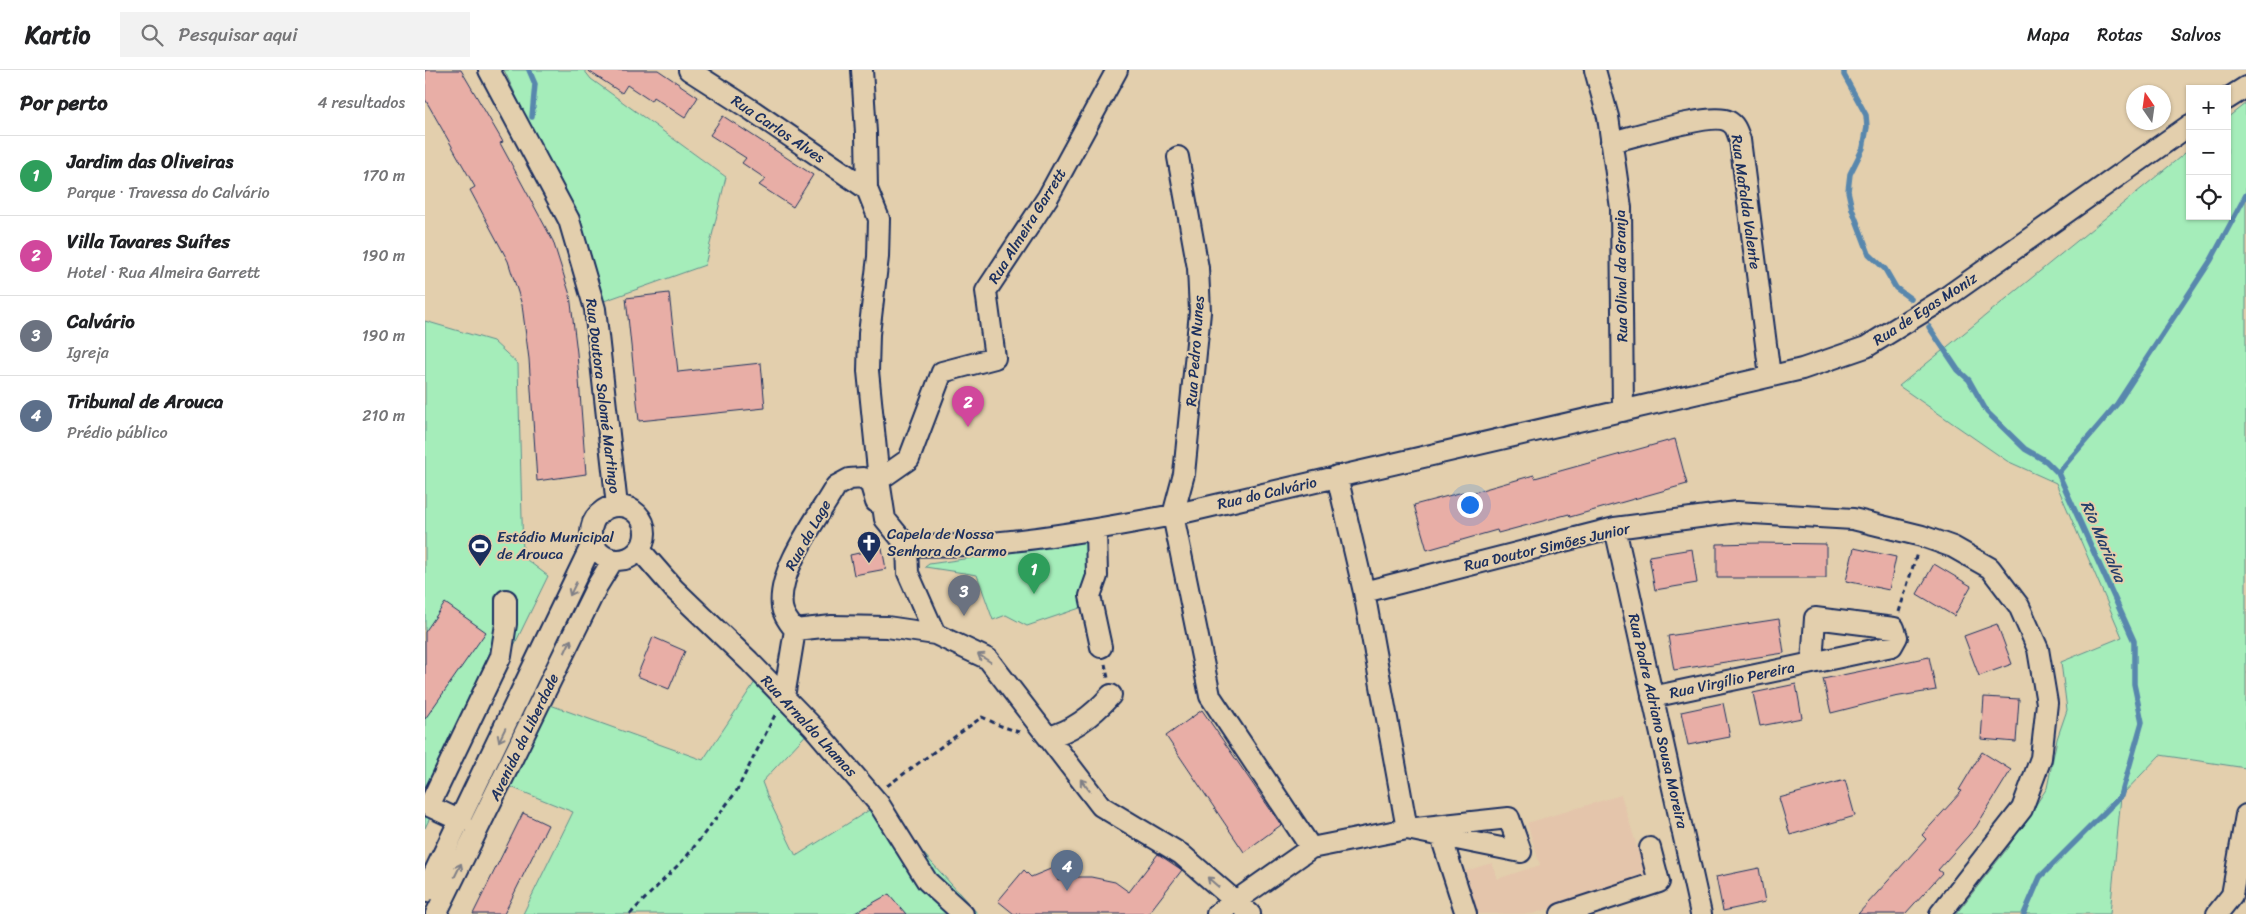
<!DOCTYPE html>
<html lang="pt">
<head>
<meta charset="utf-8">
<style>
	:root { --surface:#fff; --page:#f2f2f2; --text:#202124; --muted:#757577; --line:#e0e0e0; --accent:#1a73e8 }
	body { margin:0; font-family:Sriracha,sans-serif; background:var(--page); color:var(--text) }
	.controls { position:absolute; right:15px; top:15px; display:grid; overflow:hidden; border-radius:0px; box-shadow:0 1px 4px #0004 }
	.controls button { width:45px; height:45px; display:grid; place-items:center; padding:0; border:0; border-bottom:1px solid var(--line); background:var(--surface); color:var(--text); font:25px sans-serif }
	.compass { position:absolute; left:1701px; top:15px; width:45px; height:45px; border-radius:50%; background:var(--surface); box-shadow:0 1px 4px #0004; rotate:347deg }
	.you { position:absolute; left:1044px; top:434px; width:18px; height:18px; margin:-12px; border:4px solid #fff; border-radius:50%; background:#1a73e8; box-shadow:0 0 0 8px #1a73e833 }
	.badge { display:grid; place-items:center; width:32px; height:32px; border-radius:50%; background:var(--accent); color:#fff; font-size:16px; font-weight:700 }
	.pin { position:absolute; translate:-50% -41px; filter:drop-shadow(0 1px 2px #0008) }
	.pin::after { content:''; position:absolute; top:26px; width:18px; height:15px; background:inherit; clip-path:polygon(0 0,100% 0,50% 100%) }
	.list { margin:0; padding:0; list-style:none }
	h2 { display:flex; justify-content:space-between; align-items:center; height:65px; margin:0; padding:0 20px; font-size:21px }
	h2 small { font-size:16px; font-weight:400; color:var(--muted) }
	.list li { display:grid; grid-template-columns:32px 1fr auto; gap:15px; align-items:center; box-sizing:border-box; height:80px; padding:0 20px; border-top:1px solid var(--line) }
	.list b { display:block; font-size:19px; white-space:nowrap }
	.list p { margin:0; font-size:16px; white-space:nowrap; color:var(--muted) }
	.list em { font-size:16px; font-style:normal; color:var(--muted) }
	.icon { flex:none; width:28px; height:28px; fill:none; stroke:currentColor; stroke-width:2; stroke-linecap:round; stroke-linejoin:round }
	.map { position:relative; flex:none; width:1821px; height:844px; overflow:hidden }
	header { display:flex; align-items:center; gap:30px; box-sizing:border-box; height:70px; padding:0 25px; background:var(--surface); border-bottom:1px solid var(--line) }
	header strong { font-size:24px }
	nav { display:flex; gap:28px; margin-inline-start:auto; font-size:18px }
	.search { width:350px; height:45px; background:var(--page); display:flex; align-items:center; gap:12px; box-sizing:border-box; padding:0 18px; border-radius:0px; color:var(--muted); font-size:19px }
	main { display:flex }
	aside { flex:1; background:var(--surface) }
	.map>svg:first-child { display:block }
</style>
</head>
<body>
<header>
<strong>Kartio</strong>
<div class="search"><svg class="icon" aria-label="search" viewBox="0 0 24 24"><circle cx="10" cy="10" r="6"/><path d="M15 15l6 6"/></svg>Pesquisar aqui</div>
<nav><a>Mapa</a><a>Rotas</a><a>Salvos</a></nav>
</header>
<main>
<aside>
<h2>Por perto<small>4 resultados</small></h2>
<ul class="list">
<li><span class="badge" style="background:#2e9e5b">1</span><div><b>Jardim das Oliveiras</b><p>Parque · Travessa do Calvário</p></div><em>170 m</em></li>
<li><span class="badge" style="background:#d1479c">2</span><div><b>Villa Tavares Suítes</b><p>Hotel · Rua Almeira Garrett</p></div><em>190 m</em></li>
<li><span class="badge" style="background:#6b7280">3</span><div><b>Calvário</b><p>Igreja</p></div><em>190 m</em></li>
<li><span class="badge" style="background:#5c6f8a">4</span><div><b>Tribunal de Arouca</b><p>Prédio público</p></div><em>210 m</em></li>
</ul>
</aside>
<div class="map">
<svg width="1821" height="844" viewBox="0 0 1821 844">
	<rect width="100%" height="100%" fill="#e3cfad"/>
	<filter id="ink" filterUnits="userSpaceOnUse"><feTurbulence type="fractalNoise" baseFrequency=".02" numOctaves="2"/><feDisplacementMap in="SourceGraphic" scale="10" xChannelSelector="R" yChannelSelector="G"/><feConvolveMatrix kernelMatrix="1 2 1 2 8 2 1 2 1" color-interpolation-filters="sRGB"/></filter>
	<g filter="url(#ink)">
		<path fill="#e4c5ab" d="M 1196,725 L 1222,809 L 1107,844 L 1053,844 L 1040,801 L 1067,793 L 1072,809 L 1115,795 L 1102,753 Z"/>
		<path fill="#a5edba" stroke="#608e8c" d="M 79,0 L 159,0 L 166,9 L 301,107 L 280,195 L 179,231 L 126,100 Z
			M 1821,33 L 1821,698 L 1735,685 L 1696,726 L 1685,844 L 1531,844 L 1581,780 L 1622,718 L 1632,669 L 1642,640 L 1636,592 L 1697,567 L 1631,413 L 1582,391 L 1474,316 L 1765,79 L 1765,146 L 1802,146 L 1802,48 Z
			M 0,251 L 68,271 L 93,294 L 98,487 L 123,506 L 0,758 Z
			M 665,471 L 665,511 L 655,538 L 602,556 L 581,545 L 568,550 L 552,505 L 500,497 L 504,494 Z
			M 336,603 L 388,657 L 337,712 L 343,728 L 371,786 L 454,734 L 553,844 L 98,844 L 148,742 L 76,713 L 117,632 L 278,690 Z"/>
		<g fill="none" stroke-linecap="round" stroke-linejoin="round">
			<path stroke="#5887ad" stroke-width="5.5" d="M 104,0 L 110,14 L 107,47
				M 1419,0 L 1419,5 L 1441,45 L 1442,57 L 1438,78 L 1425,104 L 1423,121 L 1427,139 L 1444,184 L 1460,199 L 1471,218 L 1486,229
				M 1504,257 L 1533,300 L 1544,310 L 1562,342 L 1600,379 L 1621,391 L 1633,403
				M 1599,844 L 1615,807 L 1696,726 L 1717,652 L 1709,614 L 1709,571 L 1633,403 L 1692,334 L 1786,190 L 1821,125"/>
		</g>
		<path fill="#e8aea6" stroke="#1b2f5e" d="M 0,0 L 36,0 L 78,72 L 75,73 L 128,171 L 145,225 L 152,283 L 161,404 L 112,411 L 104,289 L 97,235 L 83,191 L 45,120 L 50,117 L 0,29 Z
			M 162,0 L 233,0 L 273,27 L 260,48 L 228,27 L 226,31 L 202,15 L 197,23 Z
			M 298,46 L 388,105 L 368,137 L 334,115 L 341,109 L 317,93 L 321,88 L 285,65 Z
			M 244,223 L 253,302 L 336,293 L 340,338 L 214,351 L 201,228 Z
			M 1250,369 L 1262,414 L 1145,447 L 1144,444 L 1073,463 L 1072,460 L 1002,480 L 989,435 L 1038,422 L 1039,425 L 1109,405 L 1110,408 Z
			M 1335,473 L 1401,474 L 1401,508 L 1292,508 L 1292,474 Z
			M 457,478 L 461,499 L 429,505 L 425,485 Z
			M 1429,478 L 1471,487 L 1464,520 L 1421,511 Z
			M 1267,479 L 1272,513 L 1230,520 L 1224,486 Z
			M 1509,494 L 1546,516 L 1529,546 L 1492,524 Z
			M 20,533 L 61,562 L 0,649 L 0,562 Z
			M 1354,549 L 1359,583 L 1249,600 L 1243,566 Z
			M 1572,554 L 1587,594 L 1554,606 L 1539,566 Z
			M 228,567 L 260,581 L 244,619 L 212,606 Z
			M 1504,587 L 1511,620 L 1469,627 L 1406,643 L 1398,609 Z
			M 1371,614 L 1377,648 L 1335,656 L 1328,623 Z
			M 1559,627 L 1594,629 L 1591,672 L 1556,669 Z
			M 1298,633 L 1305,667 L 1263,675 L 1256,642 Z
			M 777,640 L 856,755 L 819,782 L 741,666 Z
			M 1557,682 L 1586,700 L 1551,757 L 1513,800 L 1517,803 L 1480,844 L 1433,844 L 1501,769 L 1497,765 L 1537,721 L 1534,720 Z
			M 1420,710 L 1430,746 L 1365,765 L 1354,728 Z
			M 98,743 L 123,755 L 79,844 L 48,844 Z
			M 733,784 L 757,800 L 723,844 L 589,844 L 573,831 L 599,800 L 606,807 L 628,798 L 633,811 L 650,807 L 666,807 L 690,812 L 704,822 Z
			M 1334,798 L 1340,832 L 1298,841 L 1291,807 Z
			M 464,824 L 481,844 L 428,844 Z"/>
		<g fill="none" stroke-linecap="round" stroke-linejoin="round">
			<defs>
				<path id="minor" d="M 64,0 L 144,150 L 170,239 L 192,436
					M 264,0 L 328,41 L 442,119
					M 437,0 L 441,63 L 442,119 L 454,149 L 453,187 L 444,264 L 443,301 L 454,410 L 460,449 L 482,476 L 483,503 L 510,564 L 563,589 L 676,736 L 756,784 L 825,844
					M 1170,0 L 1183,47 L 1196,138 L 1198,341
					M 1802,29 L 1821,17
					M 1186,72 C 1208,67 1287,42 1303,51 C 1311,55 1312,62 1315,70 L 1345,306
					M 753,87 L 773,198 L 775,242 L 759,404 L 748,445 L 785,626 L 886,778
					M 454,410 L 484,389 L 517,302 L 570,288 L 561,221 L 623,127 L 692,0
					M166 463a27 27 0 1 1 54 0a27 27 0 1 1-54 0Z
					M 1190,458 L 1276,844
					M 671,459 L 672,506 L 665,526 L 676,577
					M 482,476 C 501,475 521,476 540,475 C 609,471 679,458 748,445 L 1377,299 L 1441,277 L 1519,229 L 1765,55
					M 215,480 L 249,519 L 324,591 L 388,657 L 454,734 L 502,811 L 538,844
					M 939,522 L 1190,458 L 1312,442 L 1428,449 L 1497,466 L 1528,477 L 1565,498 L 1594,536 L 1613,579 L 1622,633 L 1616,688 L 1597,739 L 1515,844
					M 370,560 L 407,556 L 462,557 L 510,564
					M 359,627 L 370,560 C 365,554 358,545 357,537 C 352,500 392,449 411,416 L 424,409 L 438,408 L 446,415 L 451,432
					M 1227,627 L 1467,576 L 1472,567 L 1469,558 L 1390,548 L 1387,593
					M 623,667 C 649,661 669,644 686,625
					M 1084,748 L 1096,782 L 982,759 Z
					M 36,751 L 4,736 L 76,586 L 81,554 L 81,530
					M 1016,766 L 1041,844
					M 0,822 L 167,474
					M 11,844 L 172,516 L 188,490
					M 792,844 L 886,778 L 982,759 L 939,522 L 912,406
					M 1136,844 L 1234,812 L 1225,778
					M 1792,844 L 1807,825 L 1821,745"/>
			</defs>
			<use href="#minor" stroke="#1b2f5e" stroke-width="24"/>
			<path stroke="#1b2f5e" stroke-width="3" stroke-dasharray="5 4" stroke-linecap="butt" d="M 1474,542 L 1492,483
				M 680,594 L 683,608
				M 462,716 L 557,647 L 576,656 L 597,663
				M 205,844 L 262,786 L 311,722 L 351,643"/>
			<use href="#minor" stroke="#e3cfad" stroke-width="20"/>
		</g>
		<defs><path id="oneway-shaft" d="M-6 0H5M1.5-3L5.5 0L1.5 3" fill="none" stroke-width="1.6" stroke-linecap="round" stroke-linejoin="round" transform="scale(1.25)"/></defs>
		<g stroke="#7f7f86">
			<use href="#oneway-shaft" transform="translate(148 519) rotate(116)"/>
			<use href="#oneway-shaft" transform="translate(143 576) rotate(-65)"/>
			<use href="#oneway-shaft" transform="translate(559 588) rotate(-148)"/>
			<use href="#oneway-shaft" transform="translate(77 665) rotate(116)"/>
			<use href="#oneway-shaft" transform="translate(660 715) rotate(-128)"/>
			<use href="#oneway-shaft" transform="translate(33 800) rotate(-64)"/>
			<use href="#oneway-shaft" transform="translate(788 812) rotate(-139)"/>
		</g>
	</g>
	<defs>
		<symbol id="church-pin" viewBox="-11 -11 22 30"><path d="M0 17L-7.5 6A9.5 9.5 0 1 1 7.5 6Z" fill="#1b2f5e" stroke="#e3cfad"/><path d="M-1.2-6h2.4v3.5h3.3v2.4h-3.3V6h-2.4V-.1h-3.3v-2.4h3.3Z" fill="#fff"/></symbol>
		<symbol id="stadium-pin" viewBox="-11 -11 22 30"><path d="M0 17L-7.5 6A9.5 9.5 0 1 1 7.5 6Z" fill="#1b2f5e" stroke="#e3cfad"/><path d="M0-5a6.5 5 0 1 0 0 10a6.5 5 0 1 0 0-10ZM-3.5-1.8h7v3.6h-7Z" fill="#fff"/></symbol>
	</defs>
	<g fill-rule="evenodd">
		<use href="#church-pin" x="430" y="459" width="28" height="38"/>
		<use href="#stadium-pin" x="41" y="462" width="28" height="38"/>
	</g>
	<g text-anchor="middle" stroke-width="4" stroke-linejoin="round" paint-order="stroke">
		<g font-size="15" fill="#1b2f5e" stroke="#e3cfad">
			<text transform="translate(353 59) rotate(34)" y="5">Rua Carlos Alves</text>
			<text transform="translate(1321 132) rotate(82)" y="5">Rua Mafalda Valente</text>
			<text transform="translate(602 156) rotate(-58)" y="5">Rua Almeira Garrett</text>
			<text transform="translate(1196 206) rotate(-91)" y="5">Rua Olival da Granja</text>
			<text transform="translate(1500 239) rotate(-33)" y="5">Rua de Egas Moniz</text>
			<text transform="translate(770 281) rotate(-86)" y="5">Rua Pedro Nunes</text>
			<text transform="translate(178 326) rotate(83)" y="5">Rua Doutora Salomé Martingo</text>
			<text transform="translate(842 423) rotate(-13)" y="5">Rua do Calvário</text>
			<text transform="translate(383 465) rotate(-61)" y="5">Rua da Lage</text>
			<text transform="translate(1122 477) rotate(-13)" y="5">Rua Doutor Simões Junior</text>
			<text transform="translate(1307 610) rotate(-12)" y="5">Rua Virgílio Pereira</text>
			<text transform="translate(1233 651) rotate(77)" y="5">Rua Padre Adriano Sousa Moreira</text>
			<text transform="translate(384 656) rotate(47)" y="5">Rua Arnaldo Lhamas</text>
			<text transform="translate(99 667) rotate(-64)" y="5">Avenida da Liberdade</text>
		</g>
		<g font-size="15" fill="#1b2f5e" stroke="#e3cfad" text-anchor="start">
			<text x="462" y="469">Capela de Nossa<tspan x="462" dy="17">Senhora do Carmo</tspan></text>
			<text x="72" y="472">Estádio Municipal<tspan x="72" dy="17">de Arouca</tspan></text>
		</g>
		<g font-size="16" font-style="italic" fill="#253e6b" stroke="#e3cfad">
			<text transform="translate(1679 471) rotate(66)" y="6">Rio Marialva</text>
		</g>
	</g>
</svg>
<div class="controls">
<button>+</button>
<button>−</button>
<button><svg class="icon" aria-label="locate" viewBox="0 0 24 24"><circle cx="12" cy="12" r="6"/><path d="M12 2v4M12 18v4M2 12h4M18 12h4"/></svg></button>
</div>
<svg class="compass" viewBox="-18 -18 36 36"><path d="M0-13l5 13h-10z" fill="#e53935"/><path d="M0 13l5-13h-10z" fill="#757577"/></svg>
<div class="you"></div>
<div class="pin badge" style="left:609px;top:524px;background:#2e9e5b">1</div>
<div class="pin badge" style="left:543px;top:357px;background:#d1479c">2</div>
<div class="pin badge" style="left:539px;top:546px;background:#6b7280">3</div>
<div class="pin badge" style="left:642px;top:821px;background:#5c6f8a">4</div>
</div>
</main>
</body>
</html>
